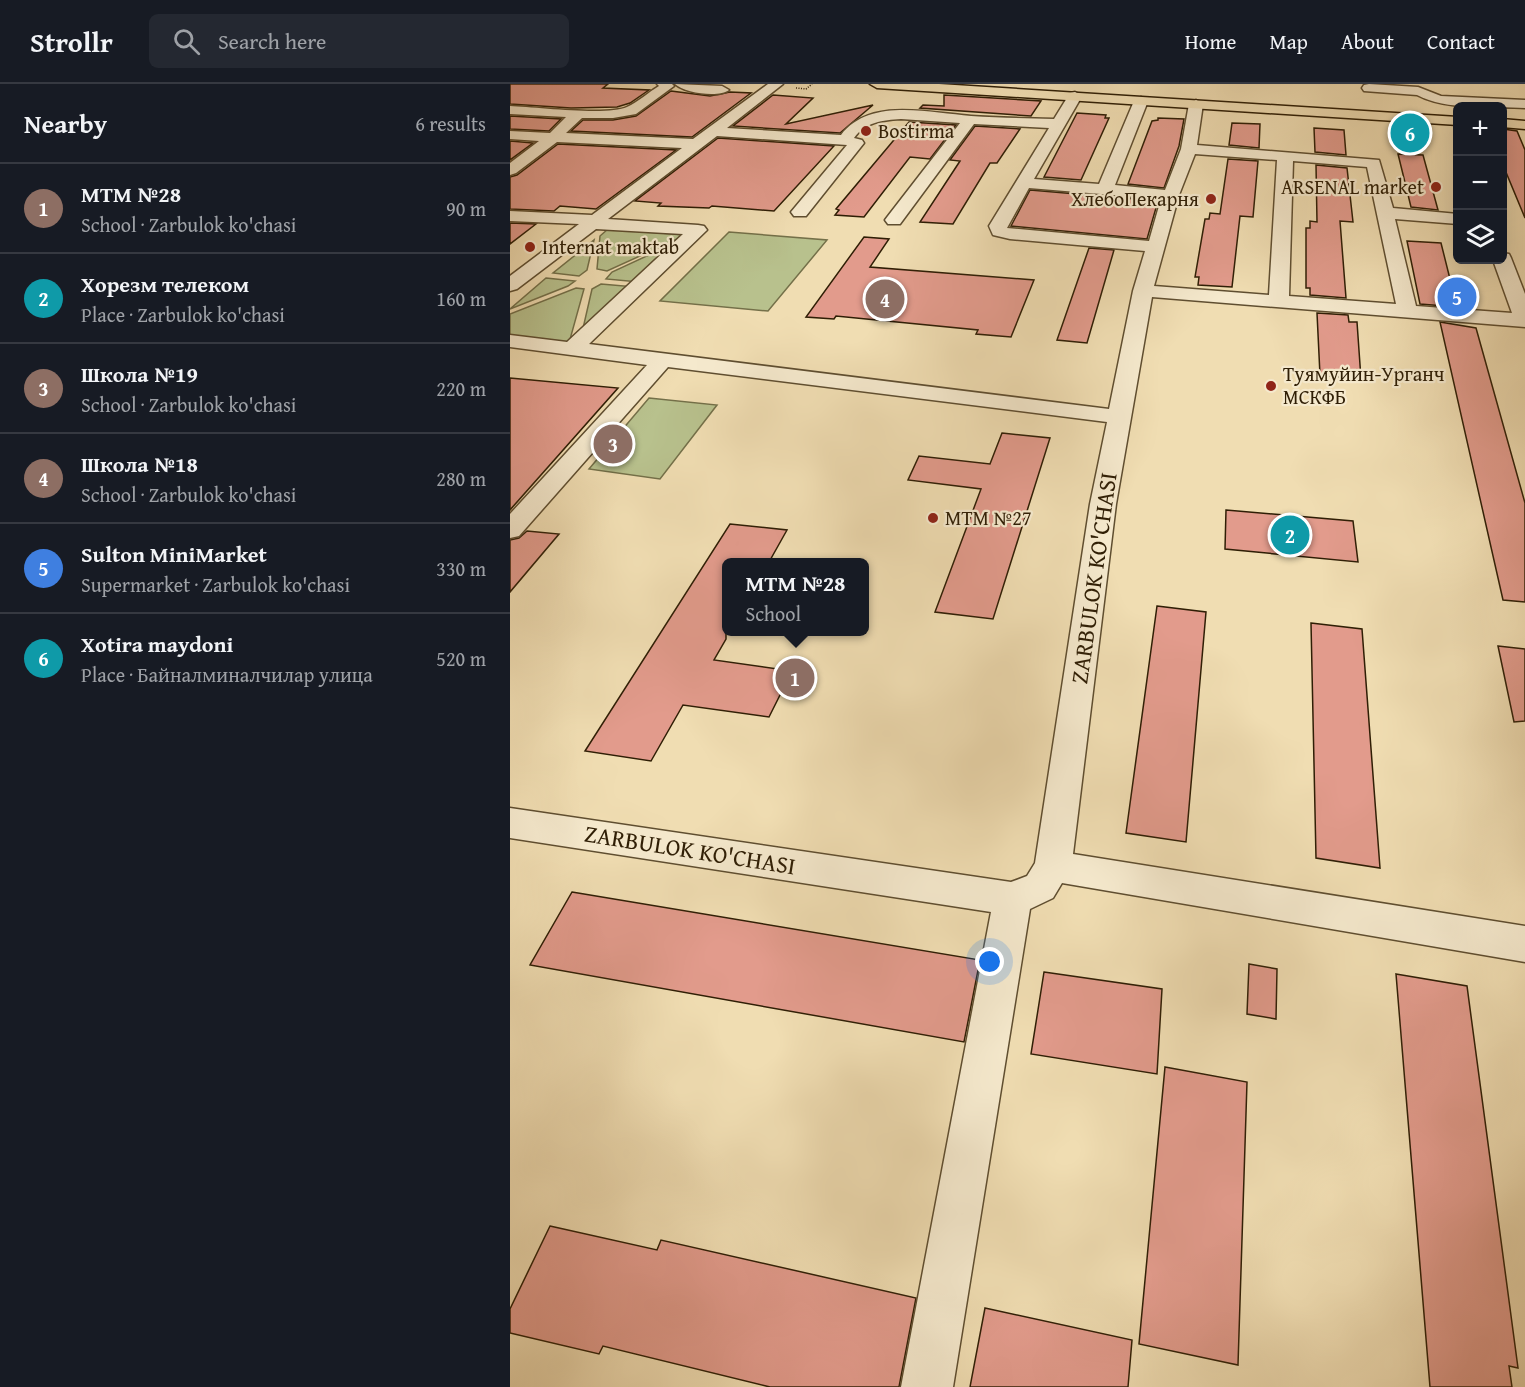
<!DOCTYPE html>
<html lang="en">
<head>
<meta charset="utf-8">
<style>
	:root { --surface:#171b24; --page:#242831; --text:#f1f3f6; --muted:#9ea1a6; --line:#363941; --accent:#c59692 }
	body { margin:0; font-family:"Gentium Book Plus",serif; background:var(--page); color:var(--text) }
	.controls { position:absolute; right:18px; top:18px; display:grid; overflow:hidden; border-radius:9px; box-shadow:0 6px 24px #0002 }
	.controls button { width:54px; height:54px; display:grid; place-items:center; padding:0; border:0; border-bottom:2px solid var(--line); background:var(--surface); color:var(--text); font:30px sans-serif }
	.you { position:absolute; left:480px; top:878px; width:21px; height:21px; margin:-15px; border:4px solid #fff; border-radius:50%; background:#1a73e8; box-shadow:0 0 0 9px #1a73e833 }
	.badge { display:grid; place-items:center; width:39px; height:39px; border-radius:50%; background:var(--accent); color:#fff; font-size:20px; font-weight:700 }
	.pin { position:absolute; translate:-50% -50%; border:3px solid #fff; box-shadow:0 2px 6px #0006 }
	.popup { position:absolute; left:212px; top:474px; width:147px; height:78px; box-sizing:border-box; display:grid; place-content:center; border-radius:9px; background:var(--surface); filter:drop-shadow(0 2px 4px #0005); font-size:20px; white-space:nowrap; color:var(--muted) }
	.popup b { font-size:22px; color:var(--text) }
	.popup::after { content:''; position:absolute; left:50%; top:100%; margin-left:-12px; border:12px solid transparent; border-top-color:var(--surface) }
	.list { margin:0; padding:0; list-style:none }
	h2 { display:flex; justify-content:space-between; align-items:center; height:78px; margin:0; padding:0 24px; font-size:26px }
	h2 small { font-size:20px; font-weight:400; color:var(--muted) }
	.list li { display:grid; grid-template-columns:39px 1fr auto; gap:18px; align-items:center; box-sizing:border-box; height:90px; padding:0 24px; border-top:2px solid var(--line) }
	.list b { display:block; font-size:22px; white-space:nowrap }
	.list p { margin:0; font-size:20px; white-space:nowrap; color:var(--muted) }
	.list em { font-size:20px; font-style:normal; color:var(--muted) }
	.icon { flex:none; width:33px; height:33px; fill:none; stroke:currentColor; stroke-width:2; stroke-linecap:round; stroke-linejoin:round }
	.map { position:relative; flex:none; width:1015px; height:1303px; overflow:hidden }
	header { display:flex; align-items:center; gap:36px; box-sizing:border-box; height:84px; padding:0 30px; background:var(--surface); border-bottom:2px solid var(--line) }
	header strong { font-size:28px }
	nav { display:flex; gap:33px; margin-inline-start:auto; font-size:21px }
	.search { width:420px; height:54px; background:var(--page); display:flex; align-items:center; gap:15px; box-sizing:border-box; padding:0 21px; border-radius:9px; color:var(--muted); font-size:22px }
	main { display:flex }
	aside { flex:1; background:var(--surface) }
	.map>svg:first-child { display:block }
</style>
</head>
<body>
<header>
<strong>Strollr</strong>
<div class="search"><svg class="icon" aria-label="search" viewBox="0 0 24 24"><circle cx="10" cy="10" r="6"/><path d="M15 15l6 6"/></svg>Search here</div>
<nav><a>Home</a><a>Map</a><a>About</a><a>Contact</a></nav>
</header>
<main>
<aside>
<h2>Nearby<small>6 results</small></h2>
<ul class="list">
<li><span class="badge" style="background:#8d6e63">1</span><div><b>MTM №28</b><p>School · Zarbulok ko'chasi</p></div><em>90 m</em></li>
<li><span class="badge" style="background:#0f9aa8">2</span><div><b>Хорезм телеком</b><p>Place · Zarbulok ko'chasi</p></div><em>160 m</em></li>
<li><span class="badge" style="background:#8d6e63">3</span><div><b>Школа №19</b><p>School · Zarbulok ko'chasi</p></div><em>220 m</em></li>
<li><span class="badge" style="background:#8d6e63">4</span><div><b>Школа №18</b><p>School · Zarbulok ko'chasi</p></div><em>280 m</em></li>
<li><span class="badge" style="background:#3f7fe0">5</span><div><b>Sulton MiniMarket</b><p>Supermarket · Zarbulok ko'chasi</p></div><em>330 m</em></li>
<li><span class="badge" style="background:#0f9aa8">6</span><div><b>Xotira maydoni</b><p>Place · Байналминалчилар улица</p></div><em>520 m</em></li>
</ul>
</aside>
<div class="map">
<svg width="1015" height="1303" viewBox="0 0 1015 1303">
	<rect width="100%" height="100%" fill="#f0ddb2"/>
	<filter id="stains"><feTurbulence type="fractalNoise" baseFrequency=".00333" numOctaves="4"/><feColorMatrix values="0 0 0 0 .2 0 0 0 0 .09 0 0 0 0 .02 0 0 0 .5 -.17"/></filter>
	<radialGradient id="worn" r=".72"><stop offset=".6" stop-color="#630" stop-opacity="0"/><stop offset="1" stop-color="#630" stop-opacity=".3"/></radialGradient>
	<path fill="#b8c18d" stroke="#747049" stroke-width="1.5" d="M 98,145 L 176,151 L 97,187 L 87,185 L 90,152 Z
		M 219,148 L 317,156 L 258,227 L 150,217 Z
		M 84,156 L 77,186 L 69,192 L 43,189 Z
		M 167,158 L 129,198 L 96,195 L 102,188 Z
		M 36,194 L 65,197 L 58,202 L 0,225 Z
		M 91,200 L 126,203 L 71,253 L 82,205 Z
		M 66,204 L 74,205 L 59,259 L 0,251 L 0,230 Z
		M 139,314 L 207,321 L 150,395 L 79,385 Z"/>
	<path fill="#e29b8c" stroke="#2f1e05" stroke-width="1.5" d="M 0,0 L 98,0 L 93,4 L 139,6 L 120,19 L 107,23 L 61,24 L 0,20 Z
		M 161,7 L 200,12 L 220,8 L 241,9 L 182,53 L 61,47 L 73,36 L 103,36 L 126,32 Z
		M 263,11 L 303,14 L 276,40 L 363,21 L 330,49 L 223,42 Z
		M 434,11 L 531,17 L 521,32 L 410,24 L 413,21 L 434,22 Z
		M 567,29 L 596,31 L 595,34 L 599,34 L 571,96 L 534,93 Z
		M 0,32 L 51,35 L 39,47 L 0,45 Z
		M 648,34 L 674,35 L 669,62 L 654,104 L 618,100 L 642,37 L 648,36 Z
		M 399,38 L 446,41 L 420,75 L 400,73 L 354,133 L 325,131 L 329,126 L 326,125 Z
		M 722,39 L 750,40 L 749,64 L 719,61 Z
		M 465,42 L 510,45 L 487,79 L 480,79 L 443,140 L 410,138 L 450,77 L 440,76 Z
		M 804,44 L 834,46 L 836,71 L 805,68 Z
		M 993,45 L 1007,47 L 1015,66 L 1015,134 L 993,81 Z
		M 208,54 L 324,62 L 264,127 L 202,122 L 199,124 L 148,122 L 151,119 L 125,117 Z
		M 0,57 L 23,59 L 0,76 Z
		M 48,60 L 166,66 L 86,125 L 50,122 L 44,127 L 0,125 L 0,93 L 7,91 Z
		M 888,70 L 913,71 L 928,126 L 901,123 Z
		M 718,75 L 748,77 L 743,133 L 730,132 L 722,203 L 688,201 L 689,193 L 685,193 L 695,135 L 699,135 L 700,129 L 710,130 Z
		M 806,81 L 837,84 L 843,138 L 830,137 L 836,214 L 800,211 L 800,204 L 796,204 L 796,144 L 800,144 L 800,137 L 807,138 Z
		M 520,106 L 648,117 L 637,155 L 501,142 Z
		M 0,139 L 26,140 L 0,160 Z
		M 354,153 L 379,155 L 360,183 L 524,196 L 501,253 L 466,250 L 468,246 L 326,232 L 324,235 L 296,233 Z
		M 897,157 L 931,159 L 947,223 L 910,220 Z
		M 579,164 L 604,166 L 577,259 L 547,256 Z
		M 807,229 L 838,231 L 839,238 L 847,238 L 851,295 L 810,291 Z
		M 930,238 L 966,244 L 1015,419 L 1015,518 L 993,516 Z
		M 0,294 L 108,304 L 0,426 Z
		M 492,349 L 540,354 L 483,535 L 425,528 L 471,405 L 398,396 L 409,372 L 480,380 Z
		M 716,426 L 843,437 L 848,478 L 715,465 Z
		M 220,440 L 277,446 L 259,478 L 216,478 L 216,555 L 204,576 L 282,587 L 259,633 L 173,621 L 141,677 L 75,667 Z
		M 17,447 L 49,450 L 0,508 L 0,456 L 9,454 Z
		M 647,522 L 696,528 L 676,758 L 616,749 Z
		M 801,539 L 852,545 L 870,784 L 806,774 Z
		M 988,562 L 1015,565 L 1015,637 L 1004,638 Z
		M 62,808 L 470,876 L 454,958 L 20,881 Z
		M 739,880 L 767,885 L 766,935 L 737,930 Z
		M 534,888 L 652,905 L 647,990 L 521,970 Z
		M 886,890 L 957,902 L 1008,1284 L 999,1282 L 1002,1303 L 920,1303 Z
		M 655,983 L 737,998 L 728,1281 L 629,1260 Z
		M 40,1142 L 147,1166 L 151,1156 L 406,1214 L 389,1303 L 260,1303 L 93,1262 L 89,1270 L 0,1249 L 0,1225 Z
		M 475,1224 L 622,1256 L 618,1303 L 460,1303 Z"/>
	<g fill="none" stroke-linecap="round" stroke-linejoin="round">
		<defs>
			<path id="minor" d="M 147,0 L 162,0 L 164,2 L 126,30 L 103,34 L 72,34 L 56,49 L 183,55 L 258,0 L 273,0 L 217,44 L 331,51 C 360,13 420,29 461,32 C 489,34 516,34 544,35 L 560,9 L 565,8 L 572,12 L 524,95 L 589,100 L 624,17 L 631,13 L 638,17 L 605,101 L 655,106 L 671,65 L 679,20 L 686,16 L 693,20 L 687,61 L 869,76 L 883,124 L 948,130 L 948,140 L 885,135 L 906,222 L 1002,229 L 983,176 L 992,176 L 992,169 L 999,170 L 1001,174 L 1015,210 L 1015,243 L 642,213 L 606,420 L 563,770 L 1015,842 L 1015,878 L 552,799 L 543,814 L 520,825 L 443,1303 L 391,1303 L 481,828 L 0,754 L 0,724 L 501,798 L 517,792 L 525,779 L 580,420 L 597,338 L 158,283 L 9,452 L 0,454 L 0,430 L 137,281 L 0,263 L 0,251 L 57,258 L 173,150 L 86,145 L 7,205 L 0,207 L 0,192 L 69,140 L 0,137 L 0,127 L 82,131 L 172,64 L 47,58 L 6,89 L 0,91 L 0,79 L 29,57 L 0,55 L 0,47 L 40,49 L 56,33 L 0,30 L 0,22 C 25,23 98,32 117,23 C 128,18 139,8 149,2 ZM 391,35 L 450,39 L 378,132 L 375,136 L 378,140 L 390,140 L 464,40 L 539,44 L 479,142 L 483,151 L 500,155 L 635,167 L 623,207 L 599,325 L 79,260 L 197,146 L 194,142 L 188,141 L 98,135 L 207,52 L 337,61 L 281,128 L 284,132 L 296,132 L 354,59 L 352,56 L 344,54 C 355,38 373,36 391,35 ZM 685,70 L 767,76 L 759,211 L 644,202 L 669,111 ZM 783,77 L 857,83 L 886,220 L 779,212 ZM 519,104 L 651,115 L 639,157 L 497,144 Z
				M 165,0 L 212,2 L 219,6 C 209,14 174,9 165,0 Z
				M 859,0 L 908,3 L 931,12 L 1015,16 L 1015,24 C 981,22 937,27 907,11 L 854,7 L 852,4 L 854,1 Z"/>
			<path id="major" d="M 360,0 L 429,0 L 948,33 L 948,41 L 367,4 Z
				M 992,35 L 1015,37 L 1015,45 L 992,43 Z"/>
		</defs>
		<use href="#minor" stroke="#5f4e30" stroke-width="3"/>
		<use href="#major" stroke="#2f1e05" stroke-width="3"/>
		<path stroke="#2f1e05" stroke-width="1.5" stroke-dasharray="1 1.5" stroke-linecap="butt" d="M 286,4 L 296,5 L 302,0"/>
		<use href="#minor" fill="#f5e9cd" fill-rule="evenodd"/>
		<use href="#major" fill="#f0ddb2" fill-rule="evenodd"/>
	</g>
	<g fill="#8f2418" stroke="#f5e9cd" stroke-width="2">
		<circle cx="356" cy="47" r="6"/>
		<circle cx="926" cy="103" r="6"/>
		<circle cx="701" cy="115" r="6"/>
		<circle cx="20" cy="163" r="6"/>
		<circle cx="761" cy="302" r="6"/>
		<circle cx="423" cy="434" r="6"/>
	</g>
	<g text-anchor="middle" stroke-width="4.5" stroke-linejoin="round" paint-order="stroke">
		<g font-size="20" fill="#2f1e05" stroke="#f5e9cd" text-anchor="start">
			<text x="368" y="54">Bostirma</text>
			<text x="914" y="110" text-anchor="end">ARSENAL market</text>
			<text x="689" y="122" text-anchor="end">ХлебоПекарня</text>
			<text x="32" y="170">Internat maktab</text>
			<text x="773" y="297">Туямуйин-Урганч<tspan x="773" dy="23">МСКФБ</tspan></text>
			<text x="435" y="441">MTM №27</text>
		</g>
		<g font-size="24" fill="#2f1e05" stroke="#f5e9cd">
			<text transform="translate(584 494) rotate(-82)" y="8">ZARBULOK KO'CHASI</text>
			<text transform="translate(180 766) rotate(9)" y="8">ZARBULOK KO'CHASI</text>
		</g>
	</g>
	<rect width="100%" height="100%" filter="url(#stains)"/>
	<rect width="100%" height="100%" fill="url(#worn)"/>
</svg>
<div class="controls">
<button>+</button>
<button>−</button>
<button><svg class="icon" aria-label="layers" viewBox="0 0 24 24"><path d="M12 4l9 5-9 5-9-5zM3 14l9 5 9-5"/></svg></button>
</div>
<div class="you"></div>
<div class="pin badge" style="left:285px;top:594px;background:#8d6e63">1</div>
<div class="popup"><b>MTM №28</b>School</div>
<div class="pin badge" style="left:780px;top:451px;background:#0f9aa8">2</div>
<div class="pin badge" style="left:103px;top:360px;background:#8d6e63">3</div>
<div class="pin badge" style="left:375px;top:215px;background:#8d6e63">4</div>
<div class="pin badge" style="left:947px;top:213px;background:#3f7fe0">5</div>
<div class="pin badge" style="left:900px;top:49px;background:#0f9aa8">6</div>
</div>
</main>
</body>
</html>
